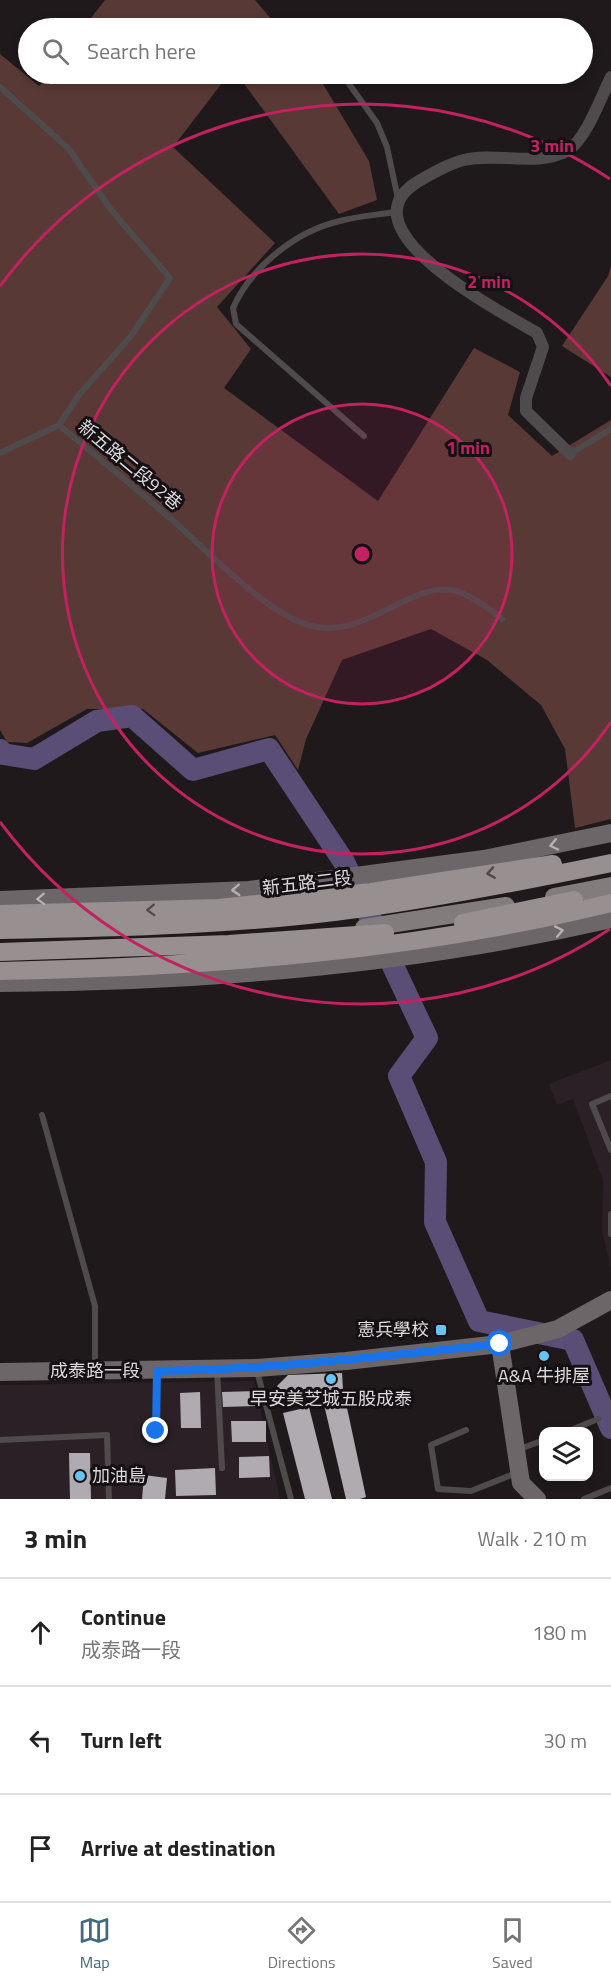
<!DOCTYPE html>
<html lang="en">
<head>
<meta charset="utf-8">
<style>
	:root { --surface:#fff; --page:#f6f6f6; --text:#222; --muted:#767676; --line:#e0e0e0; --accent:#426a7f }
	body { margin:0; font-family:"Titillium Web","Noto Sans TC",sans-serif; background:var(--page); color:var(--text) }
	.controls { position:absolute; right:18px; bottom:18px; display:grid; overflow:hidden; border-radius:12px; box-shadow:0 3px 9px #0003 }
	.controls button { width:54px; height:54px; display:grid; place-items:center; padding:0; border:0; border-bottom:2px solid var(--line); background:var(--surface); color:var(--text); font:30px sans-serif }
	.stop { position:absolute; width:18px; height:18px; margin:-14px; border:4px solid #1a73e8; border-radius:50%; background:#fff }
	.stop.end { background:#1a73e8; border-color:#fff; box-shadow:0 2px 6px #0008 }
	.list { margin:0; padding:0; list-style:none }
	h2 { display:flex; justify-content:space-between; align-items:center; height:78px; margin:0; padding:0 24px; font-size:26px }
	h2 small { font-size:20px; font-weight:400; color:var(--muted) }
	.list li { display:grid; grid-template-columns:39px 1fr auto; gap:18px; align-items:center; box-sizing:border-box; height:108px; padding:0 24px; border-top:2px solid var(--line) }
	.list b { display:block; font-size:22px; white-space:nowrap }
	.list p { margin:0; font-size:20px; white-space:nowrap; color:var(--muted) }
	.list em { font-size:20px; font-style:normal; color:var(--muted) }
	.icon { flex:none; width:33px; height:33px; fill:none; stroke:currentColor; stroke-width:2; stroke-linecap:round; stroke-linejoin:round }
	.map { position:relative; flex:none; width:611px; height:1499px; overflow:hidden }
	.search { position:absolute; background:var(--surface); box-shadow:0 3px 9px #0003; left:18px; right:18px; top:18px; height:66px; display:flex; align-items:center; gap:15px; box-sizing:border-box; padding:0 21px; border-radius:33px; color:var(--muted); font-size:22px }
	.sheet { height:402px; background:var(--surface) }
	nav { display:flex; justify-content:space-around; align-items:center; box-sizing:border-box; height:84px; border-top:2px solid var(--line); background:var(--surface); font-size:16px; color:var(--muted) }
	nav a { display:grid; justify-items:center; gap:3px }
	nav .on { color:var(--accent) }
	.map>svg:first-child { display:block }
</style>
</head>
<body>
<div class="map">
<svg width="611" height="1499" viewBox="0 0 611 1499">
	<rect width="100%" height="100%" fill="#1f191c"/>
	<path fill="#2b2026" d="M 611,1060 L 611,1270 L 602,1230 L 603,1180 L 573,1099 L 557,1105 L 549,1084 Z
		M 254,1381 L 280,1499 L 0,1499 L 0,1385 Z"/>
	<path fill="#583935" d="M 105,0 L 255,0 L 279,28 L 83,28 Z
		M 0,54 L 39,86 L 49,74 L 229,74 L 173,147 L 275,243 L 217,307 L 251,349 L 224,388 L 378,501 L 474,348 L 520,372 L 508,415 L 552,456 L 611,420 L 611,819 L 575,828 L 565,749 L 541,705 L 487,660 L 431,629 L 342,660 L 306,739 L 298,770 L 275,735 L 198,753 L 143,709 L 87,709 L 27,743 L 7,742 L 0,730 Z
		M 237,74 L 317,74 L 369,161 L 377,200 L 339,214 Z
		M 611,266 L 611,377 L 562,346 L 608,276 Z"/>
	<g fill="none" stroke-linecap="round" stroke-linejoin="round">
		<path stroke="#5b4e76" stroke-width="22" d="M 0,750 L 3,754 L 34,759 L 97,721 L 132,716 L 193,770 L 269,749 L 344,862 L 427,1038 L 399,1076 L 436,1162 L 435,1222 L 479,1321 L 573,1340 L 611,1428"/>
	</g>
	<path fill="#b0abb1" d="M 342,1373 L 343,1389 L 366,1497 L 360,1499 L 346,1499 L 322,1396 L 282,1406 L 277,1386 L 288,1375 Z
		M 256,1391 L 257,1406 L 223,1407 L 222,1392 Z
		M 200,1392 L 201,1428 L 181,1428 L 180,1393 Z
		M 309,1407 L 332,1499 L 305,1499 L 283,1413 Z
		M 231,1421 L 266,1421 L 266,1442 L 232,1442 Z
		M 69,1453 L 90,1453 L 91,1499 L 70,1499 Z
		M 269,1456 L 270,1477 L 239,1478 L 239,1457 Z
		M 215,1468 L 216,1495 L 176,1496 L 175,1470 Z
		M 144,1475 L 167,1478 L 165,1499 L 142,1499 Z"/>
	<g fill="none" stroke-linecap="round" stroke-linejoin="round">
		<path stroke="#4f4b4c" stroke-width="6" d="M 342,74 L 377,123 L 387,147 L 398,199
			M 0,87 L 68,148 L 112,211 L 170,278 L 131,336 L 78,396 L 59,425 C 96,456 134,487 171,519 C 206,549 268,616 312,626 C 364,639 408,584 451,590 C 469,593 488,608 502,619
			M 364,436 L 236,324 L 233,308 C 251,267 296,231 340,221 C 358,216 377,215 395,212
			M 0,453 L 59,425
			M 570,454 L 611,429
			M 611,1096 L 592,1104 L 611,1150
			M 42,1115 L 95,1306 L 95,1367
			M 611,1214 L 611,1234
			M 217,1370 L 222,1468
			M 257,1371 L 291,1499
			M 466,1430 L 431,1445 L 438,1489 L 471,1491 L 516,1473
			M 156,1431 L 157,1371
			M 566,1432 L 598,1419
			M 0,1440 L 107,1435 L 109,1499
			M 517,1450 L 544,1440
			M 584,1499 L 611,1488"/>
		<path stroke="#4f4b4c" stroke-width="12" d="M 570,454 L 526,411 L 526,398 L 543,347 L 537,333 C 502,312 338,228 419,181 C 433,173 448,164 464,160 C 496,152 537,167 567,151 C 586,140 601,97 611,77"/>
		<path stroke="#6c6668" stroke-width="18" d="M 0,900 L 249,890 L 484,859 L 611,833
			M 0,983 C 204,982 412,965 611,919
			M 500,1344 L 521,1483 L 537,1499
			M 0,1372 L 257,1368 L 346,1361 L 500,1344 L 558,1329 L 611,1300"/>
		<path stroke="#837c7d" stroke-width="18" d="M 554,897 L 611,886
			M 364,928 L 506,906"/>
		<path stroke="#988f90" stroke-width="18" d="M 0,914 L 219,908 L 371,892 L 553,864
			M 463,923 L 574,900
			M 0,930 C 121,928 245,925 364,908 C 447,896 529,880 611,863
			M 0,952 L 229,944 L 385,933
			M 0,971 C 206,967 410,952 611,903"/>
	</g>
	<defs><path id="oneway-chevron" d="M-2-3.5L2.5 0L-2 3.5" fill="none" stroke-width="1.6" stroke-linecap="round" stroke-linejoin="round" transform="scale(1.5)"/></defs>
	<g stroke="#b6b1b3">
		<use href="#oneway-chevron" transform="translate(554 845) rotate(168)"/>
		<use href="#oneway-chevron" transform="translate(236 890) rotate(177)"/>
		<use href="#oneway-chevron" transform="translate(41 899) rotate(178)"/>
		<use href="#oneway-chevron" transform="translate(559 931) rotate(-11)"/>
	</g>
	<g stroke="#50494b">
		<use href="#oneway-chevron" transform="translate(491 873) rotate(171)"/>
		<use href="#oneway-chevron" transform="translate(151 910) rotate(178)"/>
	</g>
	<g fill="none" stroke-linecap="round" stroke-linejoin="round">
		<path stroke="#1a73e8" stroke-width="8" d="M 156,1431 L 157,1371 C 272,1370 386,1355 500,1344"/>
	</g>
	<circle cx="362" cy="554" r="150" fill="#c32261" fill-opacity=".12"/>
	<g fill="none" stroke="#c32261" stroke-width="3">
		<circle cx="362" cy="554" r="150"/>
		<path d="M611 722A300 300 0 1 1 611 386"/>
		<path d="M610 929A450 450 0 0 1 0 822M0 286A450 450 0 0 1 610 179"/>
	</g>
	<g fill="#69c3f1" stroke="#151013" stroke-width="2">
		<rect x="435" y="1324" width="12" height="12" rx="3"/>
		<circle cx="544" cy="1356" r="6"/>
		<circle cx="331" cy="1379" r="6"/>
		<circle cx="80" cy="1476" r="6"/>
	</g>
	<g text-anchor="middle" stroke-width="6" stroke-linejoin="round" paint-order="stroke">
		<g font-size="18" fill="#dedadc" stroke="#151013">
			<text transform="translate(130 465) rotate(40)" y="6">新五路二段92巷</text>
			<text transform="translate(307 883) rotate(-7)" y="6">新五路二段</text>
			<text x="95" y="1377">成泰路一段</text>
		</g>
		<g font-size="18" fill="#dedadc" stroke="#151013">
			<text x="429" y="1336" text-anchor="end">憲兵學校</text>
			<text x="544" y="1382">A&amp;A 牛排屋</text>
			<text x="331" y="1405">早安美芝城五股成泰</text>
			<text x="92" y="1482" text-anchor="start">加油島</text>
		</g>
	</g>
	<circle cx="362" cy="554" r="9" fill="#c32261" stroke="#151013" stroke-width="3"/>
	<g font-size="18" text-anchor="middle" font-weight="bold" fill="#c32261" stroke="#151013" stroke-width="6" stroke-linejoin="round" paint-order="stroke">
		<text x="552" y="152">3 min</text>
		<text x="489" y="288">2 min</text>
		<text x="468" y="454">1 min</text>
	</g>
</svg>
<div class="controls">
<button><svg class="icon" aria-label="layers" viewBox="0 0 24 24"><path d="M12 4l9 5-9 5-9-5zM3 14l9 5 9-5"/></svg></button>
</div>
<div class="stop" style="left:500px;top:1344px"></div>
<div class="stop end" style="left:156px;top:1431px"></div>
<div class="search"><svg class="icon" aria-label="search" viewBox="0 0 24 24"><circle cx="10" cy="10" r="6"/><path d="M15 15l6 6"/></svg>Search here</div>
</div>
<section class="sheet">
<h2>3 min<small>Walk · 210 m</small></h2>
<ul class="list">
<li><svg class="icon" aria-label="ahead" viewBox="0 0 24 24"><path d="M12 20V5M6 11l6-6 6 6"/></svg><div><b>Continue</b><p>成泰路一段</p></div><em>180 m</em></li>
<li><svg class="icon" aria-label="left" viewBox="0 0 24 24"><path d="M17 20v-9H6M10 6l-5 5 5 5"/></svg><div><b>Turn left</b></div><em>30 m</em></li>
<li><svg class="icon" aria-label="arrive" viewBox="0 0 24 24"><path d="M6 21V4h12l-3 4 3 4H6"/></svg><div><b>Arrive at destination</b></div></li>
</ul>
</section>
<nav>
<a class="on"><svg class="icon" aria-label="map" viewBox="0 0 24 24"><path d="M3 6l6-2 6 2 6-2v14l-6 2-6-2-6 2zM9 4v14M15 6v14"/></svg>Map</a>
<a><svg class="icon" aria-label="directions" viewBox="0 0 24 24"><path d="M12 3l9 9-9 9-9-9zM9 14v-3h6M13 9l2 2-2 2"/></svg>Directions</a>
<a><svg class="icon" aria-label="saved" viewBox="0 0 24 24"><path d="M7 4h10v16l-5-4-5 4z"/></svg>Saved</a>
</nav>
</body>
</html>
